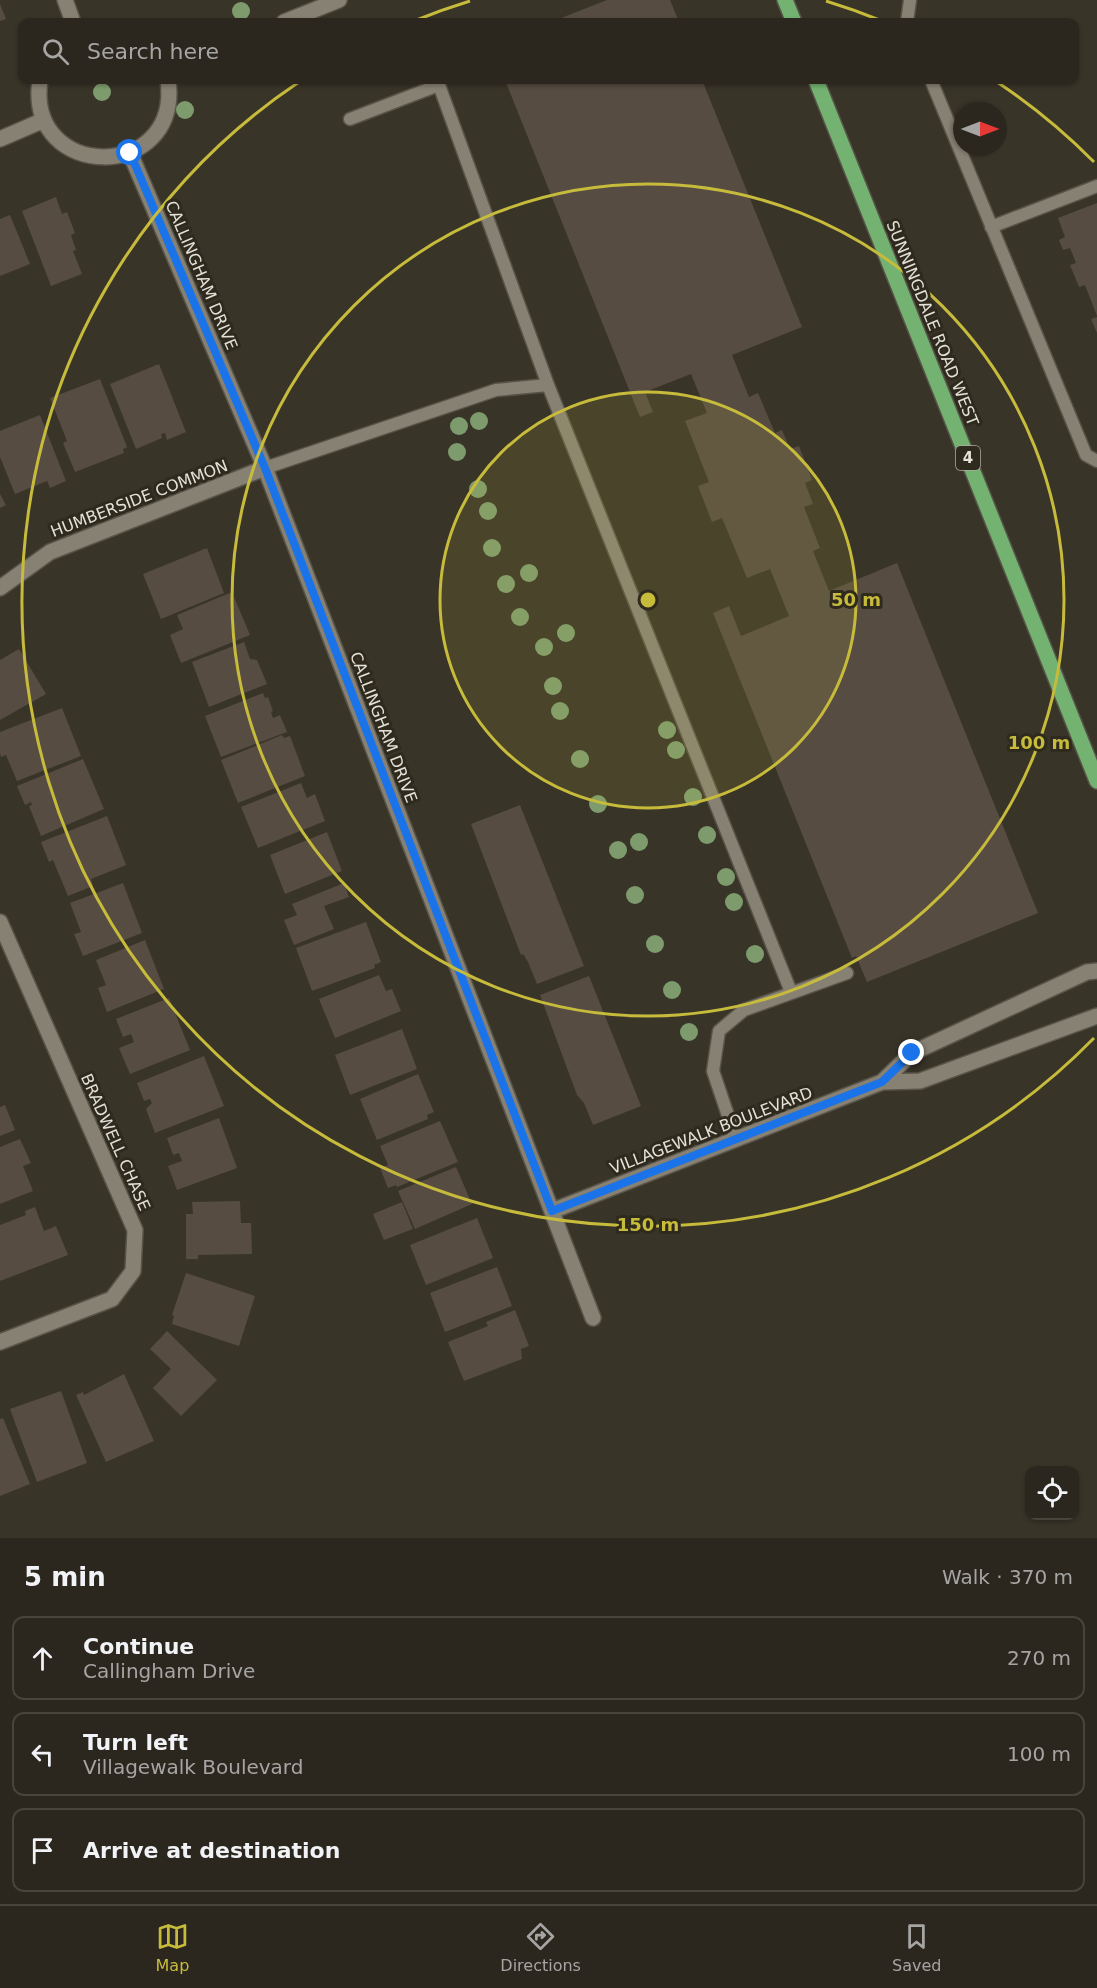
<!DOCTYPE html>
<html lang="en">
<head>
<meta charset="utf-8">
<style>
	:root { --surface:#2b271e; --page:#37332b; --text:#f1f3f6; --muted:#a6a5a4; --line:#47443c; --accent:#c7bb3c }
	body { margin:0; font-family:"DejaVu Sans",sans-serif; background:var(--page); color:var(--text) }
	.controls { position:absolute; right:18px; bottom:18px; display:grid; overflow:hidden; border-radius:12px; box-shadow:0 2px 4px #0004 }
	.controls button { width:54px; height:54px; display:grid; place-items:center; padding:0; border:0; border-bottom:2px solid var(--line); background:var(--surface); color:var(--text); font:30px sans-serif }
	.compass { position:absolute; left:953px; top:102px; width:54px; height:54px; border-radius:50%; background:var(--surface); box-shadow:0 2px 4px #0004; rotate:90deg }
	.stop { position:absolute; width:18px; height:18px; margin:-14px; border:4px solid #1a73e8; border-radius:50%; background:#fff }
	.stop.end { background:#1a73e8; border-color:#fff; box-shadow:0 2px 6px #0008 }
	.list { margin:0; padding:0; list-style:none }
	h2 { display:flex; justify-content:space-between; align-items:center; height:78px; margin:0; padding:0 24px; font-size:26px }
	h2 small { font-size:20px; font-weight:400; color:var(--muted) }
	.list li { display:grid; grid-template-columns:39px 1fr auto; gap:18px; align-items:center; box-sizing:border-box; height:84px; margin:0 12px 12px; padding:0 12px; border:2px solid var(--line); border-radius:12px }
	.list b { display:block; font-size:22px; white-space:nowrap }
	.list p { margin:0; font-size:20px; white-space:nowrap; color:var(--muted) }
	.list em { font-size:20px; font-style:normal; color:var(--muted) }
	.icon { flex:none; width:33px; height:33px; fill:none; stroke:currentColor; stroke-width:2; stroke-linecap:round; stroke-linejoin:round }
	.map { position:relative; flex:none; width:1097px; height:1538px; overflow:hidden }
	.search { position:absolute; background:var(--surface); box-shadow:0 2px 4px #0004; left:18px; right:18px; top:18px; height:66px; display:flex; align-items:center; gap:15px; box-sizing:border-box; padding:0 21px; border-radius:12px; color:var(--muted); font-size:22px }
	.sheet { height:366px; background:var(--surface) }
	nav { display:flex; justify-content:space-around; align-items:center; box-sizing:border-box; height:84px; border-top:2px solid var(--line); background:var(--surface); font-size:16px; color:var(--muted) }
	nav a { display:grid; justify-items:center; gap:3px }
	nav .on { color:var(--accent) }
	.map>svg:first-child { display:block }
</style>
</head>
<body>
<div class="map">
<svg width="1097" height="1538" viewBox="0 0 1097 1538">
	<rect width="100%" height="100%" fill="#393428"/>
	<path fill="#564c41" d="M 607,0 L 670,0 L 679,22 L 551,22 Z
		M 0,4 L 6,19 L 0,21 Z
		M 505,80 L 702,80 L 802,327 L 732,355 L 749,397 L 758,393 L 775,433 L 782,430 L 790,449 L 799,446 L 812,480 L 805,483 L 813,504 L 804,507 L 820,548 L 813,551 L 829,591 L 897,563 L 1038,913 L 867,982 L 856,956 L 852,958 L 713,613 L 729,606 L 741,636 L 789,616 L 770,569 L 747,578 L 722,518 L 712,522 L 698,486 L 709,482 L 685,421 L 707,413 L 691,374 L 645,392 L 653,412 L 640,417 Z
		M 56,197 L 62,214 L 67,212 L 75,233 L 71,235 L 76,250 L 73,251 L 82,274 L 51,286 L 22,211 Z
		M 1097,203 L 1097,316 L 1085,285 L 1079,287 L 1070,265 L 1076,263 L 1070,248 L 1063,250 L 1059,240 L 1065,237 L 1058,218 Z
		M 10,215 L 30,264 L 0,276 L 0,219 Z
		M 1097,317 L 1097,333 L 1091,319 Z
		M 159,364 L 186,432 L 167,440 L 165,433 L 161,434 L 162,438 L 136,449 L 110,384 Z
		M 100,379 L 127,447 L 123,449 L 124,453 L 75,472 L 63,443 L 67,441 L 50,398 Z
		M 40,415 L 66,481 L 50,488 L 47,481 L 15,494 L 0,457 L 0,431 Z
		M 0,494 L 6,505 L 0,508 Z
		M 207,548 L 224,593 L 161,619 L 143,574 Z
		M 232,592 L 250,635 L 181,663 L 170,635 L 183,629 L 177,615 Z
		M 244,642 L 250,659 L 257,660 L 267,684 L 209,707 L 192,662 Z
		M 19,649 L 46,694 L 0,720 L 0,660 Z
		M 263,693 L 265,698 L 268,697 L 273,711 L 271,712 L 273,718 L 280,715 L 287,732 L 221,757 L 205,716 Z
		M 62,708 L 81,756 L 17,781 L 6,755 L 1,757 L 0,753 L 0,732 Z
		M 282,735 L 284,738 L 290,736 L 305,776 L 238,803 L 221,760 Z
		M 83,759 L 104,809 L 41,836 L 29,806 L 32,805 L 31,802 L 25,805 L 17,786 Z
		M 301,783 L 307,798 L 315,794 L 325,821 L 258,848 L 241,807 Z
		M 520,805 L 584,966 L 537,984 L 528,962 L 523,954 L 521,955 L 471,824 Z
		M 107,816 L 126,865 L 91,879 L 93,886 L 68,896 L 53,860 L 49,862 L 41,842 Z
		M 327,832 L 342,871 L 285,894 L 270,855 Z
		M 123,883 L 142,933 L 83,956 L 74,934 L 81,932 L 70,903 Z
		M 344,883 L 349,897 L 324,906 L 334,929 L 294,945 L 284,920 L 297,915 L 292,904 Z
		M 366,922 L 381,962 L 374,965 L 375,968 L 312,991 L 296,948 Z
		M 145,940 L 164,989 L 107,1012 L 98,988 L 106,985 L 96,960 Z
		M 379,975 L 386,991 L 392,989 L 401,1011 L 335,1038 L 319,999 Z
		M 589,976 L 641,1106 L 593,1125 L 584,1103 L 577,1095 L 540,995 Z
		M 169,998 L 190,1050 L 130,1074 L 119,1048 L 134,1042 L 131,1034 L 123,1037 L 116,1019 Z
		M 402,1029 L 417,1069 L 350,1095 L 335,1055 Z
		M 204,1056 L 224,1106 L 155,1133 L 146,1109 L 152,1103 L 150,1099 L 144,1101 L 137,1083 Z
		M 418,1074 L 434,1112 L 427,1115 L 428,1119 L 377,1140 L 360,1099 Z
		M 5,1105 L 15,1130 L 0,1136 L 0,1107 Z
		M 219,1118 L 237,1168 L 177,1190 L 168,1166 L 182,1161 L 179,1153 L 173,1155 L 167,1138 Z
		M 440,1121 L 458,1162 L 397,1187 L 396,1185 L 388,1188 L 380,1168 L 388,1165 L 380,1146 Z
		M 20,1139 L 31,1163 L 23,1166 L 33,1191 L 0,1204 L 0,1147 Z
		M 456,1167 L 472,1204 L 415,1229 L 398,1191 Z
		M 240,1201 L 241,1223 L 251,1223 L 252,1254 L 198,1255 L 198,1259 L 186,1259 L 186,1214 L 193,1214 L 192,1202 Z
		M 402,1202 L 413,1229 L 384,1240 L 373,1214 Z
		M 35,1207 L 44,1231 L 56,1226 L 68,1255 L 0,1281 L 0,1225 L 26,1215 L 25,1211 Z
		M 477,1218 L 493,1258 L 426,1285 L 410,1245 Z
		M 497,1267 L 512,1306 L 445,1332 L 430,1293 Z
		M 186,1273 L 255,1296 L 239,1346 L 172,1324 L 174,1316 L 172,1315 Z
		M 515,1310 L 529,1346 L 521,1349 L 522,1359 L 464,1381 L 448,1342 L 488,1326 L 486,1322 Z
		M 167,1331 L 217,1380 L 181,1416 L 153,1388 L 171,1369 L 150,1349 Z
		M 124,1374 L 154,1441 L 106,1462 L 76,1395 L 83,1392 L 84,1395 Z
		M 61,1391 L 87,1463 L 37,1482 L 10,1409 Z
		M 3,1418 L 30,1484 L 0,1496 L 0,1419 Z"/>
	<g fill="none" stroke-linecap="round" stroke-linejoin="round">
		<defs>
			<path id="lane" d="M 907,22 L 910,0
				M 931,80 L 1086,455 L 1097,461
				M 350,119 L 439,85 L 548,385
				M 991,227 L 1097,186
				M 265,468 L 496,390 L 548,385 L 791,992
				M 736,1139 L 713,1071 L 719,1031 L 744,1010 L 847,973"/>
			<path id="street" d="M 65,0 L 73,22
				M 0,588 L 50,552 L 265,468
				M 0,922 L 135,1230 L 133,1271 L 112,1299 L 0,1342"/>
			<path id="secondary" d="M 284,22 L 339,0
				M 40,80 C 25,182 182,183 168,80
				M 0,139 L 44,120
				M 130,153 L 265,468 L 593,1318
				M 882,1082 L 912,1053 L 1087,972 L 1097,971
				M 552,1211 L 882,1082 L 920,1081 L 1097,1016"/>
			<path id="primary" d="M 785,0 L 794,22
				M 816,80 L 1097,781"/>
		</defs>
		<use href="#lane" stroke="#575348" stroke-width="15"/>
		<use href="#street" stroke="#575348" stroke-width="18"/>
		<use href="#secondary" stroke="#575348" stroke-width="18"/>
		<use href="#primary" stroke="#575348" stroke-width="18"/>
		<use href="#lane" stroke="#878173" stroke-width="12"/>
		<use href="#street" stroke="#878173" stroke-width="15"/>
		<use href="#secondary" stroke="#878173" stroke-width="15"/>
		<use href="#primary" stroke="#73b271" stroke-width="15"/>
	</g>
	<g fill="#7e9b6d">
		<circle cx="241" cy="11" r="9"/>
		<circle cx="102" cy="92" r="9"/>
		<circle cx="185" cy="110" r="9"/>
		<circle cx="479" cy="421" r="9"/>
		<circle cx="459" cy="426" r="9"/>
		<circle cx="457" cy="452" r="9"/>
		<circle cx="478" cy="489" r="9"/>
		<circle cx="488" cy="511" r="9"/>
		<circle cx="492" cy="548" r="9"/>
		<circle cx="529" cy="573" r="9"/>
		<circle cx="506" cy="584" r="9"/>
		<circle cx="520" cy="617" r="9"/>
		<circle cx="566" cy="633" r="9"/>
		<circle cx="544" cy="647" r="9"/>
		<circle cx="553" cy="686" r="9"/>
		<circle cx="560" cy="711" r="9"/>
		<circle cx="667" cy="730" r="9"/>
		<circle cx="676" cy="750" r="9"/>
		<circle cx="580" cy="759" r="9"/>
		<circle cx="693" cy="797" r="9"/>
		<circle cx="598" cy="804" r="9"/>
		<circle cx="707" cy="835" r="9"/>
		<circle cx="639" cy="842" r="9"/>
		<circle cx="618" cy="850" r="9"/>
		<circle cx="726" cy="877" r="9"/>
		<circle cx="635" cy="895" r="9"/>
		<circle cx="734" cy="902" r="9"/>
		<circle cx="655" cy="944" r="9"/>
		<circle cx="755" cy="954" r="9"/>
		<circle cx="672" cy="990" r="9"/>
		<circle cx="689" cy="1032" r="9"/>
	</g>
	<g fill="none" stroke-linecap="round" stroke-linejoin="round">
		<path stroke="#1a73e8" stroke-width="8" d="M 130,153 L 265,468 L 552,1211 L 882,1082 L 912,1053"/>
	</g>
	<circle cx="648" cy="600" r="208" fill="#c7bb3c" fill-opacity=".12"/>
	<g fill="none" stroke="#c7bb3c" stroke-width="3">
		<circle cx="648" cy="600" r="208"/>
		<circle cx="648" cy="600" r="416"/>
		<path d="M1094 1038A625 625 0 1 1 299 82M414 21A625 625 0 0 1 470 1M826 1A625 625 0 0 1 882 21M997 82A625 625 0 0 1 1094 162"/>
	</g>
	<g text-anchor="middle" stroke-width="6" stroke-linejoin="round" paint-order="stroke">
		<rect fill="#2f2a1e" stroke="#aeaaa1" stroke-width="1.5" x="956" y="446" width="24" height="24" rx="4.5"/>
		<g font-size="15" font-weight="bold" fill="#e4e1d9">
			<text x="968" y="463">4</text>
		</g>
		<g font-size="16" fill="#e4e1d9" stroke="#2f2a1e">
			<text transform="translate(202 275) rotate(67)" y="6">CALLINGHAM DRIVE</text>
			<text transform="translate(933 323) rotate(68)" y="6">SUNNINGDALE ROAD WEST</text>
			<text transform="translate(139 498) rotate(-21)" y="6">HUMBERSIDE COMMON</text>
			<text transform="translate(384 727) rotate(69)" y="6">CALLINGHAM DRIVE</text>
			<text transform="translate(711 1130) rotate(-21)" y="6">VILLAGEWALK BOULEVARD</text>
			<text transform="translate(116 1142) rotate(66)" y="6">BRADWELL CHASE</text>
		</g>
	</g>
	<circle cx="648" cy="600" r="9" fill="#c7bb3c" stroke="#2f2a1e" stroke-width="3"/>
	<g font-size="18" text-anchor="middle" font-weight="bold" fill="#c7bb3c" stroke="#2f2a1e" stroke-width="6" stroke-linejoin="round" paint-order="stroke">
		<text x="856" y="606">50 m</text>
		<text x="1039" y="749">100 m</text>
		<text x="648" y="1231">150 m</text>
	</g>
</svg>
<div class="controls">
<button><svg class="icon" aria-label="locate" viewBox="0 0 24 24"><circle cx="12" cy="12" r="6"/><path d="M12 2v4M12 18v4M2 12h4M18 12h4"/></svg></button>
</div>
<svg class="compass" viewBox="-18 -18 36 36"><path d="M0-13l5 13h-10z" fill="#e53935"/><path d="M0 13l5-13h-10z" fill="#a6a5a4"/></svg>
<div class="stop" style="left:130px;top:153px"></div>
<div class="stop end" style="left:912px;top:1053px"></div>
<div class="search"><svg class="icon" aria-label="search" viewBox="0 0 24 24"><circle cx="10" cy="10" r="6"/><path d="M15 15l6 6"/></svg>Search here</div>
</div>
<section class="sheet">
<h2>5 min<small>Walk · 370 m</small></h2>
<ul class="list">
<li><svg class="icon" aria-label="ahead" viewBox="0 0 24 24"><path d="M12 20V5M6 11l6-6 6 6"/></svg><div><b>Continue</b><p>Callingham Drive</p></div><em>270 m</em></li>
<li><svg class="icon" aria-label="left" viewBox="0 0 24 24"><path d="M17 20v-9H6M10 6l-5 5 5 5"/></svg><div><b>Turn left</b><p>Villagewalk Boulevard</p></div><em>100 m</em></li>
<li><svg class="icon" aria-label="arrive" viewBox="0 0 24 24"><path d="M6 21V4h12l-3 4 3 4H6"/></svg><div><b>Arrive at destination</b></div></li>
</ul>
</section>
<nav>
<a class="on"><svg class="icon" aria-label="map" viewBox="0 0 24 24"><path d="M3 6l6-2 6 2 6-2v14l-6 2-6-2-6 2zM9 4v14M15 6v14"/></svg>Map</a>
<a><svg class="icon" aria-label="directions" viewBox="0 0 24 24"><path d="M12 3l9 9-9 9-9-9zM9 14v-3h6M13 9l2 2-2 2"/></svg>Directions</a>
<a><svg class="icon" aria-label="saved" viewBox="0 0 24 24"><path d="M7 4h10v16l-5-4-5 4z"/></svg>Saved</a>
</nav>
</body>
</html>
